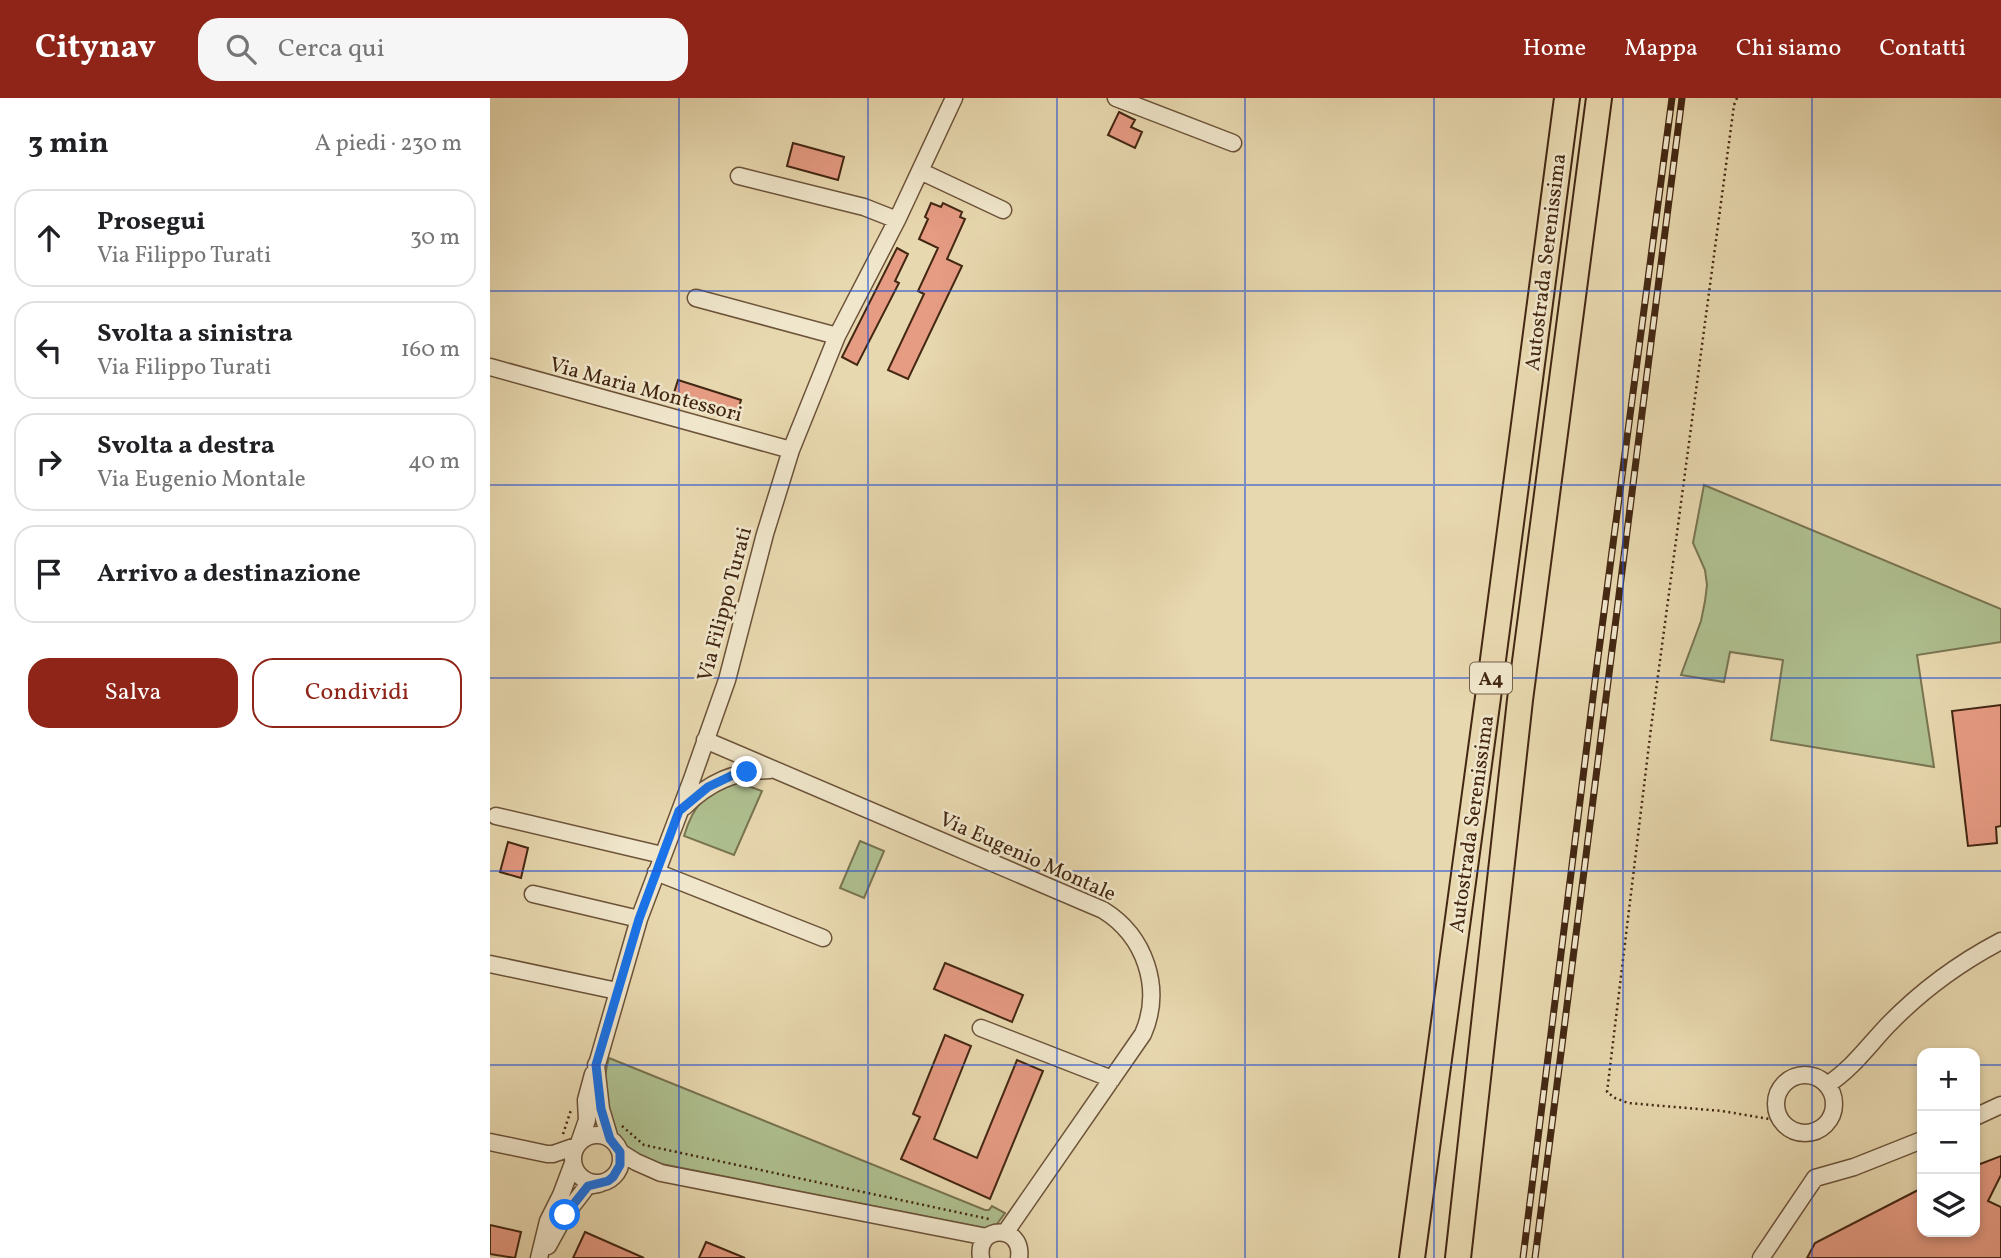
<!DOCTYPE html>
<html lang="it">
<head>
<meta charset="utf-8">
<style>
	:root { --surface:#fff; --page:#f6f6f6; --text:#202124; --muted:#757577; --line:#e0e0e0; --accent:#8f2418 }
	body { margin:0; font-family:Vollkorn,serif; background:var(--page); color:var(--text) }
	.controls { position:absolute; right:21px; bottom:21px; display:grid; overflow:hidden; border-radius:14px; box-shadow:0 4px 10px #0003 }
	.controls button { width:63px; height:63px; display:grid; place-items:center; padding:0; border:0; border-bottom:2px solid var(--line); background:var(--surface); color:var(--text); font:35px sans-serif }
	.stop { position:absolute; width:21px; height:21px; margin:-16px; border:5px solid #1a73e8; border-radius:50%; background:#fff }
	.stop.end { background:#1a73e8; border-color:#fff; box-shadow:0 2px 7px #0008 }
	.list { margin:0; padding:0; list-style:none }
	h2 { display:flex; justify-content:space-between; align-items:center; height:91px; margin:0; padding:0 28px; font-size:30px }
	h2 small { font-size:23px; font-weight:400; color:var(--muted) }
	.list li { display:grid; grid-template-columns:46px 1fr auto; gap:21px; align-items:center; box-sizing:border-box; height:98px; margin:0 14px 14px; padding:0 14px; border:2px solid var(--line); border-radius:21px }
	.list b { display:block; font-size:26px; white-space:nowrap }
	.list p { margin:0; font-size:23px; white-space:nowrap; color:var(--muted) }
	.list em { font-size:23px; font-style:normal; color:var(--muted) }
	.actions { display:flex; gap:14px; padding:21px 28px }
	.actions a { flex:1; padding:16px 0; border:2px solid var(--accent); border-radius:21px; text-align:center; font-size:24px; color:var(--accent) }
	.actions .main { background:var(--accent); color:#fff }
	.icon { flex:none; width:38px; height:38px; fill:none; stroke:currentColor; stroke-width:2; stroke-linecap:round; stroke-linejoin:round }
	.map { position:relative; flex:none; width:1511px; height:1160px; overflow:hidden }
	header { display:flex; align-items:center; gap:42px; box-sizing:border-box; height:98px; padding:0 35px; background:var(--accent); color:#fff }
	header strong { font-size:33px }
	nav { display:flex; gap:38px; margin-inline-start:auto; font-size:24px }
	.search { width:490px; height:63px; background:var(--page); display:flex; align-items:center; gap:18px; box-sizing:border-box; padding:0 24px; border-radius:21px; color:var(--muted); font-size:26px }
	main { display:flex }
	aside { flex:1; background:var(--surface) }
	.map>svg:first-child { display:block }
</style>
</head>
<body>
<header>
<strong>Citynav</strong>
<div class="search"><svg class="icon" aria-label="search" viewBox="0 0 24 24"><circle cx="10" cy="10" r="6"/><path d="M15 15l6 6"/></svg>Cerca qui</div>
<nav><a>Home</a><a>Mappa</a><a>Chi siamo</a><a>Contatti</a></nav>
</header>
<main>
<aside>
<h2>3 min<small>A piedi · 230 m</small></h2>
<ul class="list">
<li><svg class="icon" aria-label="ahead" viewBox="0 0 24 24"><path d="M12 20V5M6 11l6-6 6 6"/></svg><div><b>Prosegui</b><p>Via Filippo Turati</p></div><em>30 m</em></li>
<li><svg class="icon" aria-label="left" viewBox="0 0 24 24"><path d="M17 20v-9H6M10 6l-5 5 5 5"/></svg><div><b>Svolta a sinistra</b><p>Via Filippo Turati</p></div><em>160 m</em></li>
<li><svg class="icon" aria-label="right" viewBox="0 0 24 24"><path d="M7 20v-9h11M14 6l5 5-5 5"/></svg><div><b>Svolta a destra</b><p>Via Eugenio Montale</p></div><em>40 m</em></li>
<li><svg class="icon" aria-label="arrive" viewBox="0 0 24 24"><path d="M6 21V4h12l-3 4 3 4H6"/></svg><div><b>Arrivo a destinazione</b></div></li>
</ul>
<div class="actions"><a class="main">Salva</a><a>Condividi</a></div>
</aside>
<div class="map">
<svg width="1511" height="1160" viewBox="0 0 1511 1160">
	<rect width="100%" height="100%" fill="#e8d8af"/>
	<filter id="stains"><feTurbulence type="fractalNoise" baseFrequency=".00286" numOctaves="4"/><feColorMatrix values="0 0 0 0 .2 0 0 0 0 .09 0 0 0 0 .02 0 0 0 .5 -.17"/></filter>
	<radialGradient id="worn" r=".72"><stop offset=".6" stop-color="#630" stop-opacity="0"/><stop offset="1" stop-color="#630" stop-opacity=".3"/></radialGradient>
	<path fill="#afc090" stroke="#797451" stroke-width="2" d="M 1214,387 L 1511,511 L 1511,544 L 1427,557 L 1444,669 L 1281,642 L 1293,562 L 1240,554 L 1234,584 L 1191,577 L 1211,523 L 1215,503 L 1217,487 L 1215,472 L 1203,445 Z
		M 247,684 L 272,693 L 244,757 L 194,738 C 204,704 216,696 247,684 Z
		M 370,743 L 394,753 L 374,800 L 350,790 Z
		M 119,960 L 495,1112 L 499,1112 L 502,1108 L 515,1115 L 507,1126 L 495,1130 L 161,1064 C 155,1061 147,1058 141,1054 C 114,1033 110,990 119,960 Z"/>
	<path fill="#e69b83" stroke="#432712" stroke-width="2" d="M 629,14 L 645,22 L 641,29 L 652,34 L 645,50 L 618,37 Z
		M 303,45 L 354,59 L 348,82 L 297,68 Z
		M 441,105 L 451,109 L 453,105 L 472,114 L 470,119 L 475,121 L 457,161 L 472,168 L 418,281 L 398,272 L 434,196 L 428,193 L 448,150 L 429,141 L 438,121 L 435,119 Z
		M 407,150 L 418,156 L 405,183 L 409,185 L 367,267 L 352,259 Z
		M 188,282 L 251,302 L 246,320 L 182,301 Z
		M 1511,607 L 1511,728 L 1506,729 L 1507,745 L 1478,748 L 1462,613 Z
		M 18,744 L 38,750 L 31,780 L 10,774 Z
		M 455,865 L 533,897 L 522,924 L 444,891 Z
		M 455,937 L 481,948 L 444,1041 L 487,1060 L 527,962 L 553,973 L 500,1101 L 411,1061 L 430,1019 L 423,1016 Z
		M 1511,1058 L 1511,1077 L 1498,1103 L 1511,1109 L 1511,1160 L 1317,1160 L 1325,1145 L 1432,1090 L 1432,1134 L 1485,1134 L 1485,1068 Z
		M 0,1127 L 31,1134 L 25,1160 L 0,1156 Z
		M 95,1134 L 154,1160 L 83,1160 Z
		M 216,1144 L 255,1160 L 209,1160 Z"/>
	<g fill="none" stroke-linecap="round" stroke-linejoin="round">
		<defs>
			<path id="minor" d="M 626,0 L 743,45
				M 430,73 L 513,112
				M 249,78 L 374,109 L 407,122
				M 206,200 L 347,238
				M 0,269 L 301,352
				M 215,642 L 613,812 C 655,838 673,890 653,936 L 515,1135
				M 194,709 C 219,684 245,673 280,672
				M 6,718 L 172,757
				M 166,774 L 333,840
				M 43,796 L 149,821
				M 0,866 L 127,893
				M 491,930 L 622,981
				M1286 1006a29 29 0 1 1 58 0a29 29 0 1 1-58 0Z
				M 1337,987 C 1362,971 1378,948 1398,927 C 1431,893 1469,865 1511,843
				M 1485,1019 L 1511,1007
				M83 1061a24 24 0 1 1 48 0a24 24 0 1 1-48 0Z
				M 120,1041 L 111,1011 L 106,967 L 108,963 L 149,821 L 202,681 L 237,582 L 275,436 L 301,352 L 347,238 L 407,122 L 464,0
				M 0,1044 L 57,1056 L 63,1056 L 86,1048
				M 89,1045 L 97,1022 L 96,1002 L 103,976
				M 130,1054 L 146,1064 L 171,1075 L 497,1139
				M 58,1148 L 75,1117 L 95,1091 L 98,1088 L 109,1086
				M 49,1160 L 58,1123 L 71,1097 L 83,1065
				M 491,1160 C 485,1126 534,1126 529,1160
				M 1271,1160 L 1325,1080 L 1364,1069 L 1432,1042"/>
			<path id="highway" d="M 922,1160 L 999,592 L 1077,0
				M 968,1160 L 1030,602 L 1109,0"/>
		</defs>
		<use href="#minor" stroke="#6c5339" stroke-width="19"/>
		<use href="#highway" stroke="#432712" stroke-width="28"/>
		<path stroke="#432712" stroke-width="2.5" stroke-dasharray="2 3.5" stroke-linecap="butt" d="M 1247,0 L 1244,7 L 1161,630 L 1117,994 L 1125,1000 L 1138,1005 L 1232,1013 L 1291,1023
			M 132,1028 L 154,1047 L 499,1121
			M 73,1036 L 81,1012"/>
		<use href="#minor" stroke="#f0e6cb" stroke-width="16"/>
		<use href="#highway" stroke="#e8d8af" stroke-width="24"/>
		<defs>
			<path id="rail" d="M 1033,1160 L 1107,567 L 1182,0
				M 1045,1160 L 1192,0"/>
		</defs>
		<use href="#rail" stroke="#432712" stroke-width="7"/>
		<use href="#rail" stroke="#f0e6cb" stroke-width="4.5" stroke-dasharray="13" stroke-linecap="butt"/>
	</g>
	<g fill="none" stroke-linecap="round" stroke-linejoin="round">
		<path stroke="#1a73e8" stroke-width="9" d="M 75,1117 L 98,1088 L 118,1083 L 123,1079 L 130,1067 L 130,1054 L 120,1041 L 111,1011 L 106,967 L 149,821 L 189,713 L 218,689 L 243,677 L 257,674"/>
	</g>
	<path fill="none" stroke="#1d4ed8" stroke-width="2" stroke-opacity="0.55" d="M 189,0 L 189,1160M 378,0 L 378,1160M 567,0 L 567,1160M 755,0 L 755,1160M 944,0 L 944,1160M 1133,0 L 1133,1160M 1322,0 L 1322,1160M 0,193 L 1511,193M 0,387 L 1511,387M 0,580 L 1511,580M 0,773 L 1511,773M 0,967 L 1432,967M 1485,967 L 1511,967"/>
	<g text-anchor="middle" stroke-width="5" stroke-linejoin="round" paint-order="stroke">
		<rect fill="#f0e6cb" stroke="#77604a" stroke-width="2" x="980" y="564.5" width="42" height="31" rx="5"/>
		<g font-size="19" font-weight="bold" fill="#432712">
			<text x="1001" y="587">A4</text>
		</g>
		<g font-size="21" fill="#432712" stroke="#f0e6cb">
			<text transform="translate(1055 164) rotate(-83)" y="7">Autostrada Serenissima</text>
			<text transform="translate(156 291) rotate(15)" y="7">Via Maria Montessori</text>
			<text transform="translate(234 506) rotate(-75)" y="7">Via Filippo Turati</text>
			<text transform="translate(981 726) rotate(-82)" y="7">Autostrada Serenissima</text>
			<text transform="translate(538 758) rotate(24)" y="7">Via Eugenio Montale</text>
		</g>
	</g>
	<rect width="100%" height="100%" filter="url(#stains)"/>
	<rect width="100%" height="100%" fill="url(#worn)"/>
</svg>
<div class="controls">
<button>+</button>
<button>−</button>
<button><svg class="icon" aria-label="layers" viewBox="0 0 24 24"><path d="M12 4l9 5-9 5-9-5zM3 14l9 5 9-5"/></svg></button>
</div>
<div class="stop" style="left:75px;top:1117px"></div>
<div class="stop end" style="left:257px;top:674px"></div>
</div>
</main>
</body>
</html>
